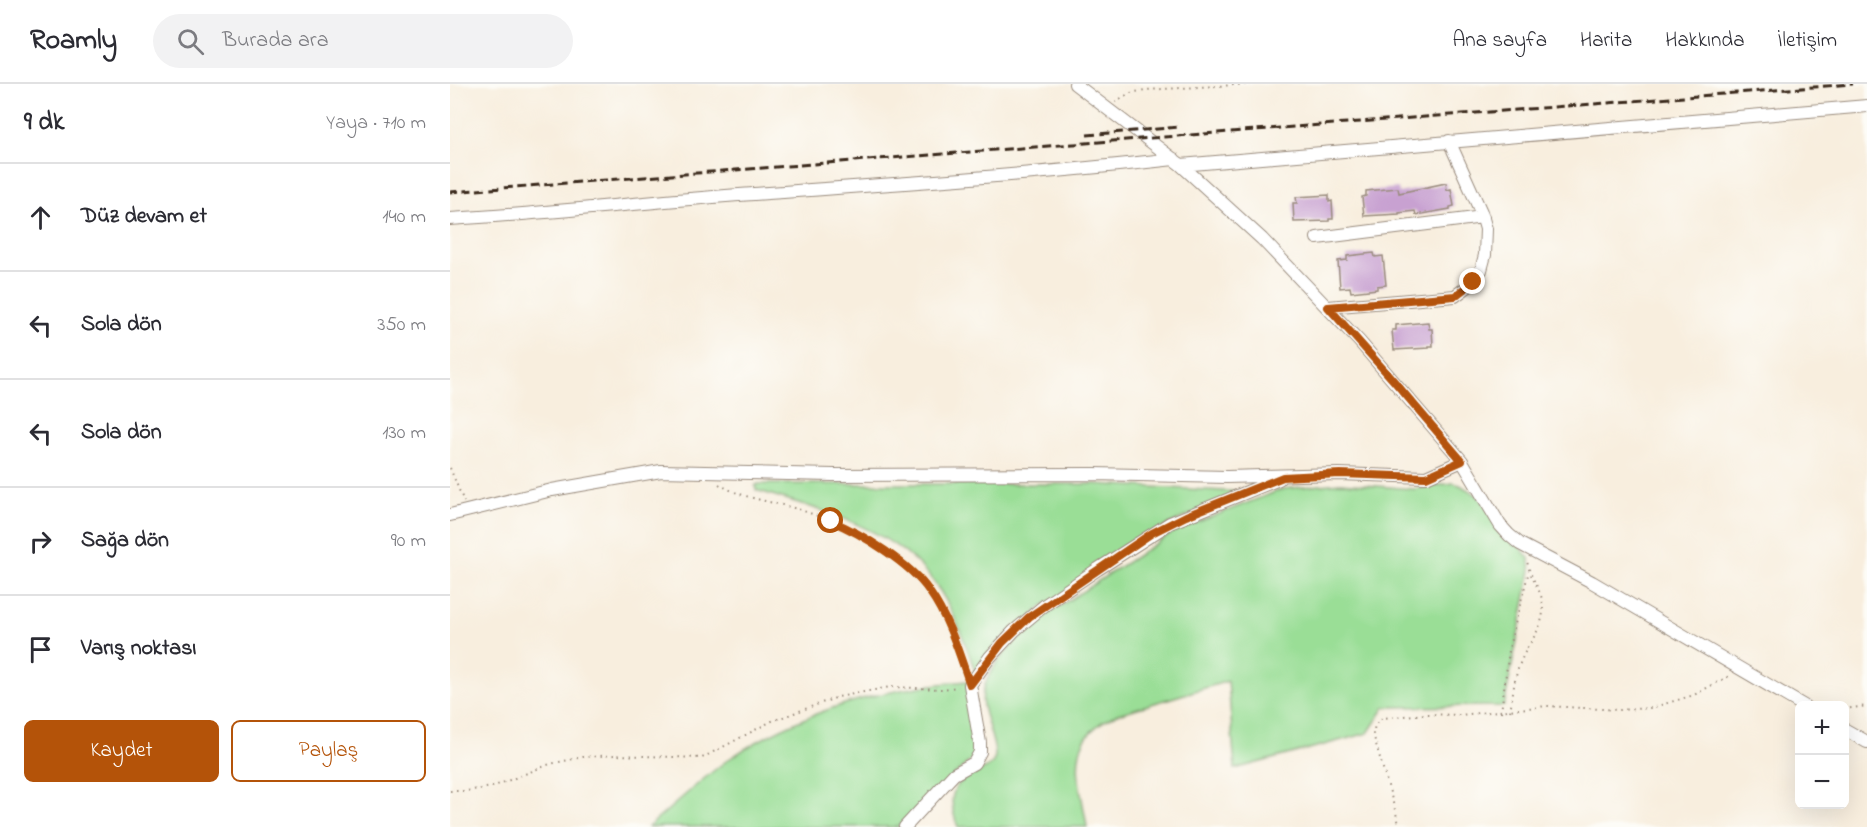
<!DOCTYPE html>
<html lang="tr">
<head>
<meta charset="utf-8">
<style>
	:root { --surface:#fff; --page:#f2f2f3; --text:#2b2b33; --muted:#7c7c81; --line:#e1e1e2; --accent:#b45309 }
	body { margin:0; font-family:"Indie Flower",sans-serif; background:var(--page); color:var(--text) }
	.controls { position:absolute; right:18px; bottom:18px; display:grid; overflow:hidden; border-radius:9px; box-shadow:0 6px 24px #0002 }
	.controls button { width:54px; height:54px; display:grid; place-items:center; padding:0; border:0; border-bottom:2px solid var(--line); background:var(--surface); color:var(--text); font:30px sans-serif }
	.stop { position:absolute; width:18px; height:18px; margin:-14px; border:4px solid #b45309; border-radius:50%; background:#fff }
	.stop.end { background:#b45309; border-color:#fff; box-shadow:0 2px 6px #0008 }
	.list { margin:0; padding:0; list-style:none }
	h2 { display:flex; justify-content:space-between; align-items:center; height:78px; margin:0; padding:0 24px; font-size:26px }
	h2 small { font-size:20px; font-weight:400; color:var(--muted) }
	.list li { display:grid; grid-template-columns:39px 1fr auto; gap:18px; align-items:center; box-sizing:border-box; height:108px; padding:0 24px; border-top:2px solid var(--line) }
	.list b { display:block; font-size:22px; white-space:nowrap }
	.list em { font-size:20px; font-style:normal; color:var(--muted) }
	.actions { display:flex; gap:12px; padding:18px 24px }
	.actions a { flex:1; padding:14px 0; border:2px solid var(--accent); border-radius:9px; text-align:center; font-size:21px; color:var(--accent) }
	.actions .main { background:var(--accent); color:#fff }
	.icon { flex:none; width:33px; height:33px; fill:none; stroke:currentColor; stroke-width:2; stroke-linecap:round; stroke-linejoin:round }
	.map { position:relative; flex:none; width:1417px; height:743px; overflow:hidden }
	header { display:flex; align-items:center; gap:36px; box-sizing:border-box; height:84px; padding:0 30px; background:var(--surface); border-bottom:2px solid var(--line) }
	header strong { font-size:28px }
	nav { display:flex; gap:33px; margin-inline-start:auto; font-size:21px }
	.search { width:420px; height:54px; background:var(--page); display:flex; align-items:center; gap:15px; box-sizing:border-box; padding:0 21px; border-radius:33px; color:var(--muted); font-size:22px }
	main { display:flex }
	aside { flex:1; background:var(--surface) }
	.map>svg:first-child { display:block }
</style>
</head>
<body>
<header>
<strong>Roamly</strong>
<div class="search"><svg class="icon" aria-label="search" viewBox="0 0 24 24"><circle cx="10" cy="10" r="6"/><path d="M15 15l6 6"/></svg>Burada ara</div>
<nav><a>Ana sayfa</a><a>Harita</a><a>Hakkında</a><a>İletişim</a></nav>
</header>
<main>
<aside>
<h2>9 dk<small>Yaya · 710 m</small></h2>
<ul class="list">
<li><svg class="icon" aria-label="ahead" viewBox="0 0 24 24"><path d="M12 20V5M6 11l6-6 6 6"/></svg><div><b>Düz devam et</b></div><em>140 m</em></li>
<li><svg class="icon" aria-label="left" viewBox="0 0 24 24"><path d="M17 20v-9H6M10 6l-5 5 5 5"/></svg><div><b>Sola dön</b></div><em>350 m</em></li>
<li><svg class="icon" aria-label="left" viewBox="0 0 24 24"><path d="M17 20v-9H6M10 6l-5 5 5 5"/></svg><div><b>Sola dön</b></div><em>130 m</em></li>
<li><svg class="icon" aria-label="right" viewBox="0 0 24 24"><path d="M7 20v-9h11M14 6l5 5-5 5"/></svg><div><b>Sağa dön</b></div><em>90 m</em></li>
<li><svg class="icon" aria-label="arrive" viewBox="0 0 24 24"><path d="M6 21V4h12l-3 4 3 4H6"/></svg><div><b>Varış noktası</b></div></li>
</ul>
<div class="actions"><a class="main">Kaydet</a><a>Paylaş</a></div>
</aside>
<div class="map">
<svg width="1417" height="743" viewBox="0 0 1417 743">
	<rect width="100%" height="100%" fill="#fdfcf7"/>
	<filter id="ink" filterUnits="userSpaceOnUse"><feTurbulence type="fractalNoise" baseFrequency=".0167" numOctaves="2"/><feDisplacementMap in="SourceGraphic" scale="12" xChannelSelector="R" yChannelSelector="G"/><feConvolveMatrix kernelMatrix="1 2 1 2 8 2 1 2 1" color-interpolation-filters="sRGB"/></filter>
	<filter id="wash" filterUnits="userSpaceOnUse"><feTurbulence type="fractalNoise" baseFrequency=".008" numOctaves="4" result="noise"/><feDisplacementMap in="SourceGraphic" scale="24" xChannelSelector="R" yChannelSelector="G"/><feGaussianBlur stdDeviation="1.35" result="paint"/><feColorMatrix in="noise" values="0 0 0 0 0 0 0 0 0 0 0 0 0 0 0 0 0 1.4 0 .05"/><feComposite in="paint" operator="in"/></filter>
	<g filter="url(#wash)">
		<rect width="100%" height="100%" fill="#f8eede"/>
		<path fill="#9ade96" stroke="#6a845a" stroke-width="1.5" d="M 890,399 L 964,405 L 1003,399 L 1010,401 L 1027,411 L 1079,474 L 1081,486 L 1054,622 L 935,623 L 918,649 L 785,685 L 778,597 L 668,630 C 611,653 630,696 637,743 L 508,743 C 484,682 542,697 545,672 C 546,662 535,634 533,622 C 527,588 570,553 593,533 L 725,447 L 833,405 Z
			M 308,400 L 646,400 L 793,408 L 721,439 L 591,523 L 526,590 C 515,558 504,525 484,498 C 444,443 367,425 306,406 L 305,402 Z
			M 517,597 L 527,670 L 448,743 L 198,743 C 225,721 251,695 279,675 C 350,627 433,604 517,597 Z"/>
		<g id="blocks">
			<path fill="#c8a1d1" d="M 996,99 L 997,106 L 1001,105 L 1004,122 L 1000,123 L 1000,125 L 966,131 L 965,127 L 949,129 L 949,130 L 914,132 L 912,113 L 916,112 L 916,107 L 948,104 L 949,109 Z
				M 879,111 L 879,118 L 882,117 L 883,135 L 879,135 L 879,137 L 844,138 L 843,119 L 847,119 L 846,113 Z
				M 924,169 L 925,173 L 933,172 L 936,201 L 927,202 L 927,205 L 901,208 L 900,203 L 890,204 L 888,177 L 897,176 L 897,172 Z
				M 978,238 L 979,245 L 982,245 L 983,262 L 979,262 L 979,264 L 944,266 L 942,246 L 946,246 L 946,241 Z"/>
		</g>
	</g>
	<g filter="url(#ink)">
		<use href="#blocks" fill-opacity="0" stroke="#9a8c7e" stroke-width="1.5"/>
		<g fill="none" stroke-linecap="round" stroke-linejoin="round">
			<defs>
				<path id="minor" d="M 625,0 L 731,81 L 812,155 L 909,257 L 1012,377 L 1050,441 L 1059,451 L 1070,460 L 1142,498 L 1354,622
					M 731,81 L 1417,22
					M 0,135 C 92,130 184,119 276,112 C 425,101 575,92 724,75
					M 867,154 L 1033,133
					M 878,223 L 1005,212 L 1024,198 L 1031,186 L 1035,171 L 1036,145 L 1031,128 L 999,57
					M 0,431 L 102,406 L 211,387 L 383,391 L 644,390 L 777,393 L 889,390 L 976,393 L 1012,377
					M 1394,645 L 1417,658
					M 455,743 L 504,690 L 524,679 L 530,668 L 530,659 L 520,601 L 540,573 L 564,547 L 595,521 L 648,485 L 720,439 L 829,395"/>
			</defs>
			<use href="#minor" stroke="#9a8c7e" stroke-width="14"/>
			<path stroke="#9a8c7e" stroke-width="2" stroke-dasharray="1.5 4.5" stroke-linecap="butt" d="M 665,18 L 680,9 L 695,6 L 803,0
				M 0,384 L 14,418
				M 269,400 C 293,415 321,417 347,425 C 386,437 413,452 445,475 C 457,484 469,493 478,506 C 496,530 506,561 516,589
				M 1394,625 L 1417,622
				M 1060,627 C 1063,611 1064,593 1071,577 C 1078,558 1094,545 1093,523 C 1093,506 1078,493 1077,475
				M 1051,628 L 1060,559 L 1079,487
				M 0,707 L 16,707 L 42,703 L 100,680 L 133,673 L 166,671 L 252,674 L 322,637 L 388,613 L 440,603 L 492,605 L 508,603
				M 950,743 L 923,650 L 925,641 L 932,634 L 976,630 L 1010,631 L 1097,622 L 1169,626 L 1201,624 L 1244,611 L 1281,591"/>
			<use href="#minor" stroke="#fff" stroke-width="12"/>
			<path stroke="#3b2a1e" stroke-width="3" stroke-dasharray="9 4.5" stroke-linecap="butt" d="M 637,51 L 730,43
				M 0,108 L 1403,0"/>
		</g>
	</g>
	<g fill="none" stroke-linecap="round" stroke-linejoin="round" filter="url(#ink)">
		<path stroke="#b45309" stroke-width="8" d="M 381,437 C 411,449 461,480 479,507 C 499,535 509,569 520,601 L 552,559 L 579,533 L 702,449 L 736,432 L 833,393 L 890,390 L 976,393 L 1012,377 L 943,296 L 878,223 L 1005,212 L 1023,198"/>
	</g>
</svg>
<div class="controls">
<button>+</button>
<button>−</button>
</div>
<div class="stop" style="left:381px;top:437px"></div>
<div class="stop end" style="left:1023px;top:198px"></div>
</div>
</main>
</body>
</html>
